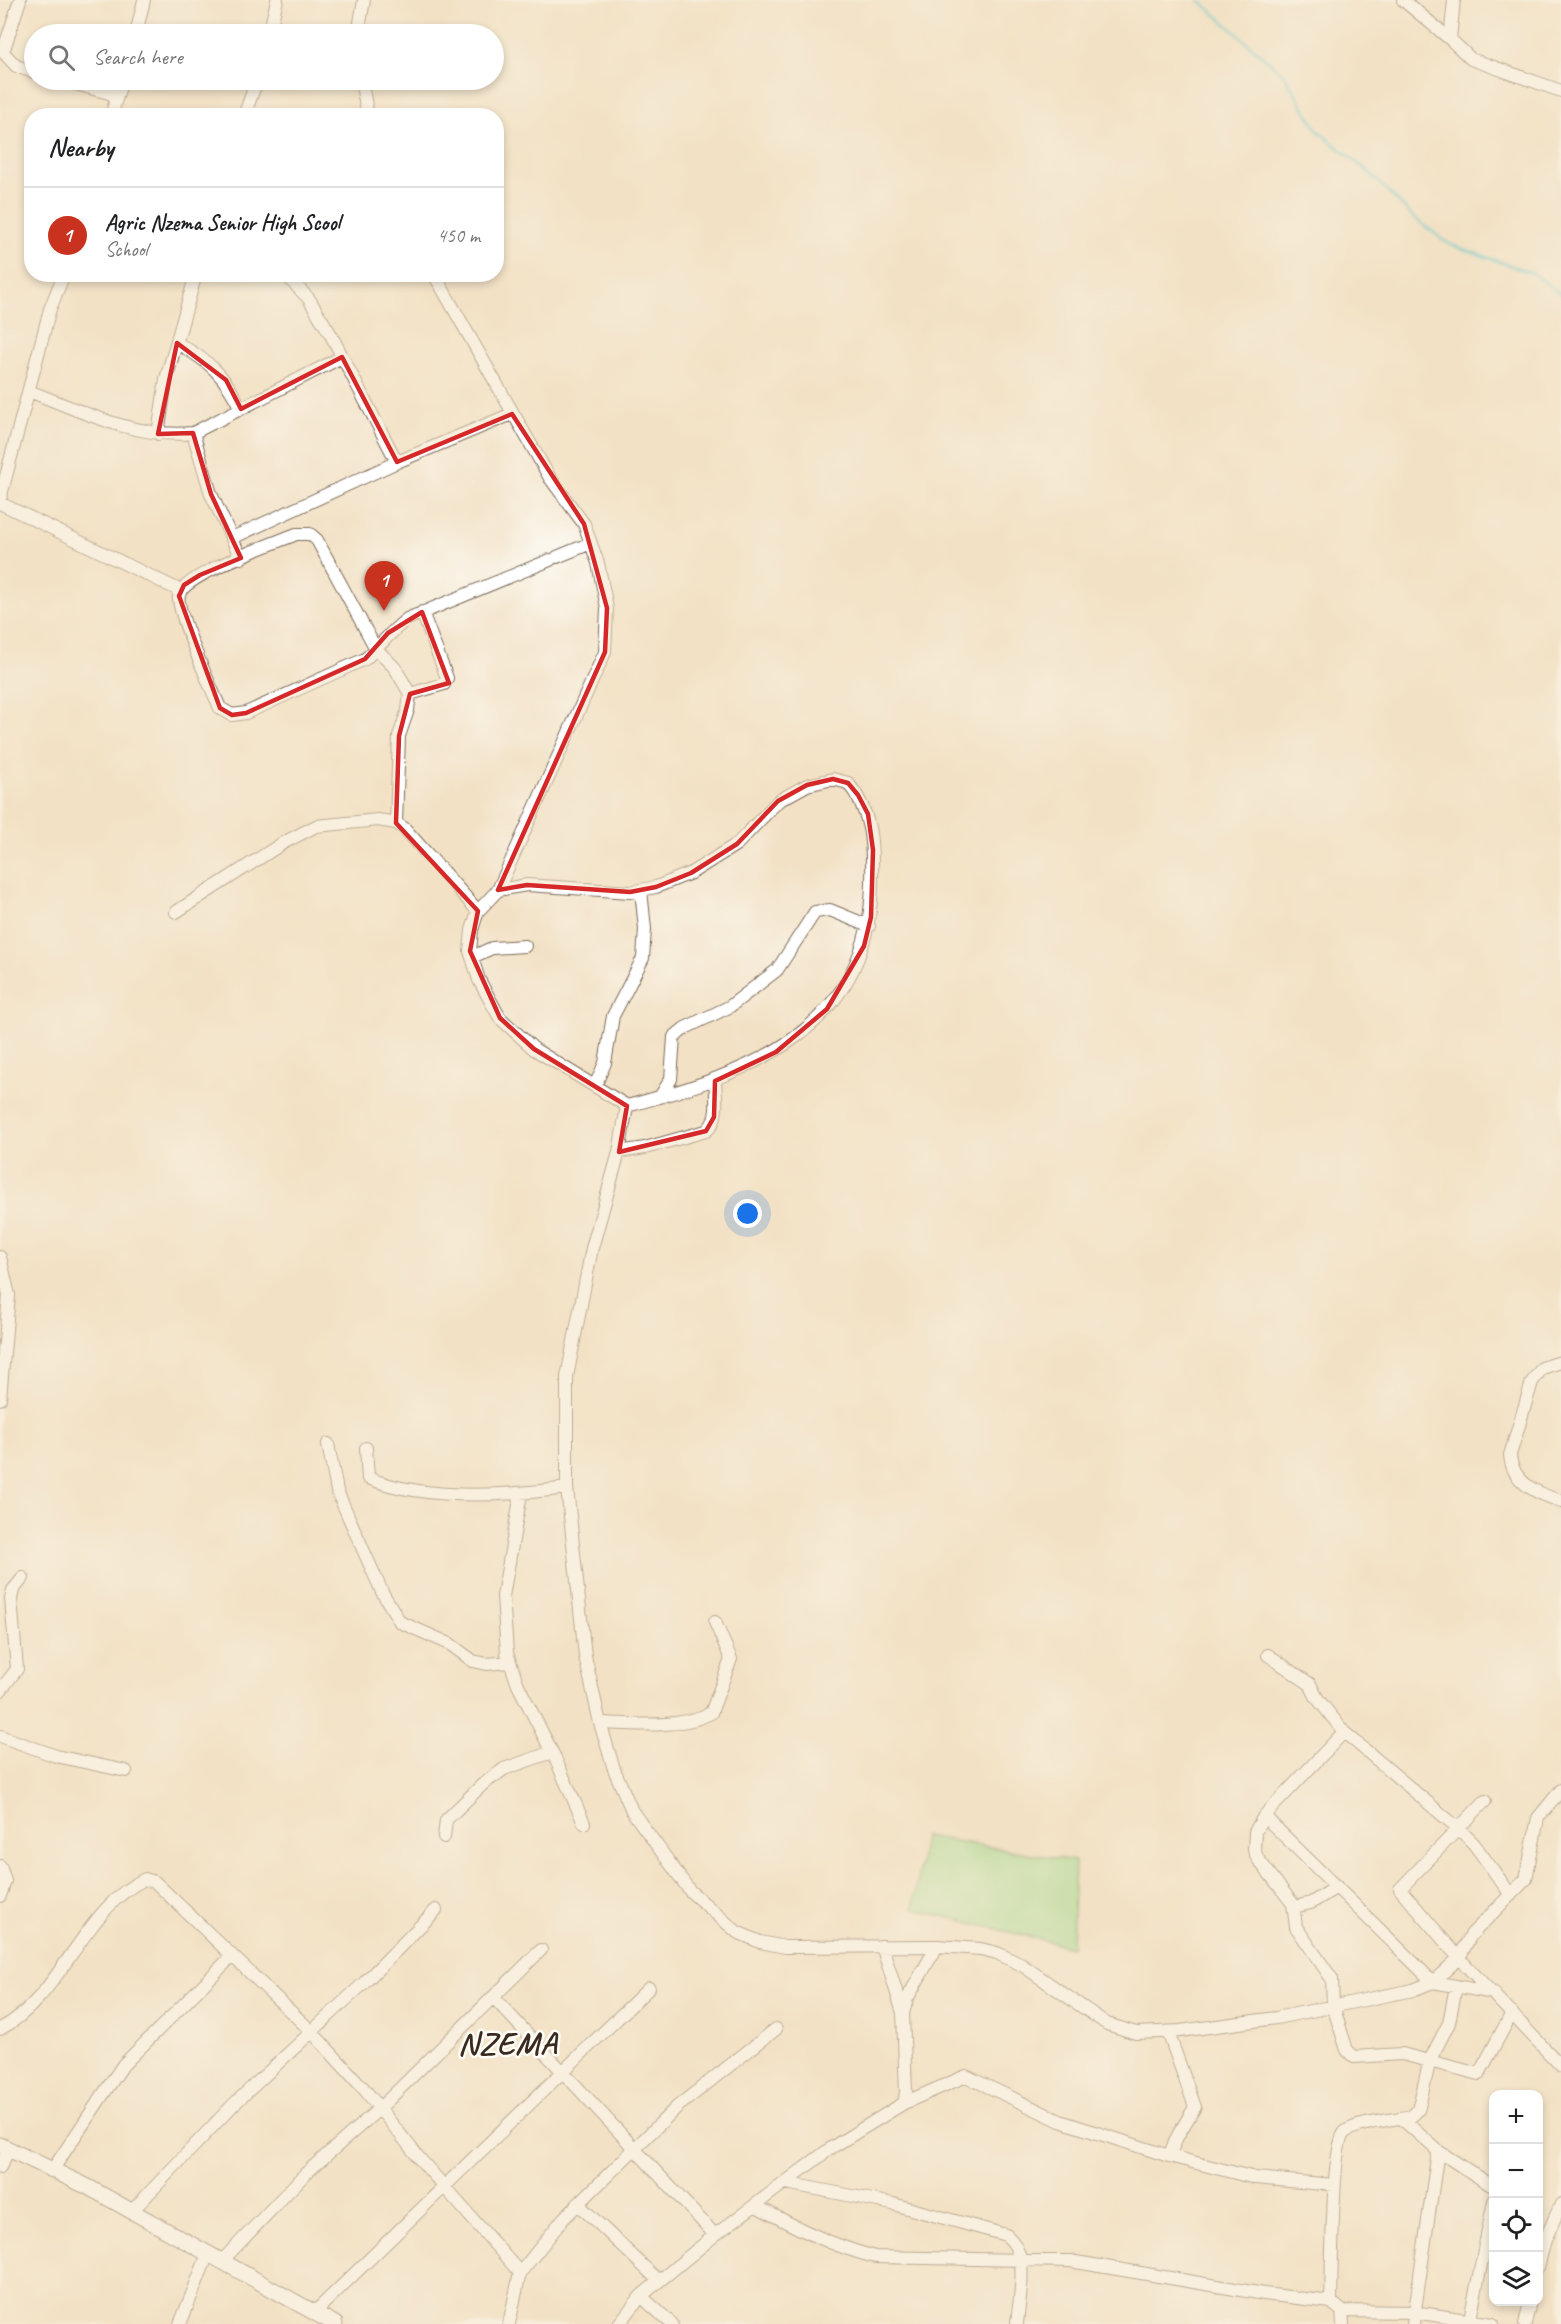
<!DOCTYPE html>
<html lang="en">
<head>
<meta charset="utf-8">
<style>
	:root { --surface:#fff; --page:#f6f6f6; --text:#202124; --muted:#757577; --line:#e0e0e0; --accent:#c8321e }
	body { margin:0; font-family:Caveat,sans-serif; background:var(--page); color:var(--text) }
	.controls { position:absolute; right:18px; bottom:18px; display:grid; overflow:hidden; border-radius:12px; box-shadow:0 3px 9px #0003 }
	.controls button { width:54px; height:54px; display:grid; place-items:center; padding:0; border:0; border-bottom:2px solid var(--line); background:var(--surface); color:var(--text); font:30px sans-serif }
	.you { position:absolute; left:748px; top:1214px; width:21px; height:21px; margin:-15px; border:4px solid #fff; border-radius:50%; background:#1a73e8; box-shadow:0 0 0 9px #1a73e833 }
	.badge { display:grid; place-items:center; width:39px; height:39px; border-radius:50%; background:var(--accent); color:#fff; font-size:20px; font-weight:700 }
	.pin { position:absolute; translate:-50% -50px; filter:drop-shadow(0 2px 3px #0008) }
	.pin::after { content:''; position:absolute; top:32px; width:21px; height:18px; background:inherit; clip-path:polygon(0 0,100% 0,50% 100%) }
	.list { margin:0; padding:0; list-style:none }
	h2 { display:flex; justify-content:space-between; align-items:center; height:78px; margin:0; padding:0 24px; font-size:26px }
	h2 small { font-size:20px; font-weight:400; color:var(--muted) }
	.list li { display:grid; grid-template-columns:39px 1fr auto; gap:18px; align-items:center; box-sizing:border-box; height:96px; padding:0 24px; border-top:2px solid var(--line) }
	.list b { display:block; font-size:22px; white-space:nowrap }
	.list p { margin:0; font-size:20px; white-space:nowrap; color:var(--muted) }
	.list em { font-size:20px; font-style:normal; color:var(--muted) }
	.icon { flex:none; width:33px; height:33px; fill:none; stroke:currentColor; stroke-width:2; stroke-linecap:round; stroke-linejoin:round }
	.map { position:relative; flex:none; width:1561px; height:2324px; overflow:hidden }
	.search { position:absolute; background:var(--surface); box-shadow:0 3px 9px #0003; left:24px; top:24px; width:480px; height:66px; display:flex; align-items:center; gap:15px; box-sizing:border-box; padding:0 21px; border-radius:33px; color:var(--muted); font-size:22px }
	.panel { position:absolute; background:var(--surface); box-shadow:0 3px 9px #0003; left:24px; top:108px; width:480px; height:174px; border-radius:24px }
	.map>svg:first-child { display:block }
</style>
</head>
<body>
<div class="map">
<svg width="1561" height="2324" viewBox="0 0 1561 2324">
	<rect width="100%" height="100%" fill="#fdfcf7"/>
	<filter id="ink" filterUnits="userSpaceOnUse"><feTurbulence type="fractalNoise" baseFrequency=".0167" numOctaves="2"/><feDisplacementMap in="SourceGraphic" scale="12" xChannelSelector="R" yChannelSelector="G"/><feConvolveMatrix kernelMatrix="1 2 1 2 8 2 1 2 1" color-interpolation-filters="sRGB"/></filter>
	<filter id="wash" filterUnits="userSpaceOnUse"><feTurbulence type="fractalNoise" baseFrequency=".008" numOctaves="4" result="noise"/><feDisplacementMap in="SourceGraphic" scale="24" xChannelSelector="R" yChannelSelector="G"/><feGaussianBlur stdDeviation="1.35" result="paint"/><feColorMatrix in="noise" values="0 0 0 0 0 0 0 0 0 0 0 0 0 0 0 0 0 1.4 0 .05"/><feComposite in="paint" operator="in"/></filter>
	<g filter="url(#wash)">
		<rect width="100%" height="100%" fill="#f2e1c5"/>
		<path fill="#9edb90" stroke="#6c8257" stroke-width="1.5" d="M 924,1836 L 1075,1861 L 1072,1947 L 913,1909 Z"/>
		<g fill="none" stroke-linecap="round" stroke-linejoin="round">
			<path stroke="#58c5ce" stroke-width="3" d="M 1199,0 L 1284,75 L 1319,132 L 1370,173 L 1413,217 L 1449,244 L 1532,273 L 1561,294"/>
		</g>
	</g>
	<g filter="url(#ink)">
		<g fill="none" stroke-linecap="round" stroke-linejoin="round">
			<defs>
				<path id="minor" d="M 1403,0 L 1450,39
					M 1454,0 L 1450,39 L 1471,59 L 1561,91
					M 136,34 L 144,0
					M 269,34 L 277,0
					M 358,34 L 364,0
					M 0,51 L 3,52 L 20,0
					M 3,52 L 16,66 L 34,72
					M 61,80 L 116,95
					M 361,80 L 368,116
					M 111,116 L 122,80
					M 244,116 L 257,80
					M 285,274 L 309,299 L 331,335 L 397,462
					M 434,274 L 550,478 L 584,524 L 598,563 L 607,608 L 605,652 L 498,890
					M 177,343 C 209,361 225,375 241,409
					M 29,391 C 81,411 135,439 193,433 L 342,357
					M 193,433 L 211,494 L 241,558
					M 158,434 L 166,379 L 196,274
					M 0,499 L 50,309 L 64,274
					M 0,503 L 181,591
					M 232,538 L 397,462 L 512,414
					M 557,557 L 591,543
					M 410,694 L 444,684 L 447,678 L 422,612
					M 833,779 L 848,783 C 872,812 873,845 872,882 C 870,1031 750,1073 627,1106 L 534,1049 L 500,1018 L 479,980 L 470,951 L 472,930 L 478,911 L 498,890 L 527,885 L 630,892 L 656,887 L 691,873 L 737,844 L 778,801 L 807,785 Z
					M 396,823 L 399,736 L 408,710 L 410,694 L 395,668 L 376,649 L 317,540 L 310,534 L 296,534 C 273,544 185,574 179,595 C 175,609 212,690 220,708 L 232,715 L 246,713 L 365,659 C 380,646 391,631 407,619 L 550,560
					M 176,912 L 283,843 L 316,826 L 378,820 L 396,823 L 405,829 L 478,911
					M 472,957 L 492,948 L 525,946
					M 595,1086 L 605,1063 L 613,1016 L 643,958 L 645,929 L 641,890
					M 660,1097 L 671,1079 L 674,1037 L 685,1028 L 729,1007 L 777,970 L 815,912 L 830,910 L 869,926
					M 627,1106 L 619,1152 L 592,1248 L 567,1377 L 567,1488 L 585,1656 L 600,1723 L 614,1769 L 632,1811 L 690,1891 L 737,1932 L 760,1942 L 785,1947 L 937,1946 L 981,1949 L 997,1953 L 1022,1965 L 1107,2024 L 1136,2033 L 1180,2031 L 1276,2018 L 1413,1990 L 1433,1982 L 1459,1958 L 1471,1935 L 1526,1879 L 1538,1818 L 1561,1790
					M 619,1152 L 645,1148 L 706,1131 C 720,1121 716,1097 715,1081
					M 0,1257 L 9,1295 L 0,1399
					M 1561,1362 L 1542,1368 L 1532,1382 L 1510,1455 C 1512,1483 1538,1494 1561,1501
					M 328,1444 L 337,1491 L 382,1592 L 400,1622 L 450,1644 L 473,1661 L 487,1664 L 509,1662
					M 366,1448 L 368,1478 C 426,1501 506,1496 567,1488
					M 521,1494 L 503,1596 L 507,1653 L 518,1685 L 555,1758 L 584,1823
					M 1268,1655 L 1310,1684 L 1317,1698 L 1344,1732 L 1459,1829 L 1474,1844 L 1511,1895
					M 0,1691 L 17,1669 L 11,1599 L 13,1590 L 23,1578
					M 600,1723 C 636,1724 678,1729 711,1713 L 731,1659 L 715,1622
					M 1344,1732 L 1264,1816 L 1255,1832 L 1254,1850 L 1258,1859 L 1293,1904 L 1296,1927 L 1332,1979 L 1333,2006 L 1347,2050 L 1354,2057 L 1402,2054 L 1479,2074 L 1512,2013
					M 0,1736 L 56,1756 L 126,1771
					M 1485,1801 L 1400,1889 L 1459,1958 L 1561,2066
					M 1264,1816 L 1433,1982 L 1494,1993
					M 444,1837 L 446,1820 L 482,1785 L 504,1769 L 552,1752
					M 0,1866 L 5,1881 L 0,1896
					M 1294,1907 L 1311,1903 L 1337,1887
					M 882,1946 L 903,2013
					M 494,1998 L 715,2235
					M 0,2029 C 61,1998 83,1908 145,1879 L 155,1882 L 311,2031 L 365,2090 L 419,2158 L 520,2273
					M 1168,2032 L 1195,2107 L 1178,2135 L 1169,2156 L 1255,2178 L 1334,2185
					M 904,2103 L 966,2076 L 1060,2121 L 1169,2156
					M 1401,2118 L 1438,2151 L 1494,2187
					M 0,2167 L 9,2149
					M 53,2169 L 123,2065 L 232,1956
					M 786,2183 L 893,2204 L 1006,2235 C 1031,2255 1019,2296 1017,2324
					M 578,2204 L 658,2280
					M 756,2206 C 795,2227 832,2246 875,2257 L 1070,2261 L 1264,2294 L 1331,2302 L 1342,2311 L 1414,2312 L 1493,2324
					M 131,2212 L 233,2105 L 365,1982 L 436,1910
					M 222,2261 L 305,2174 L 380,2108 L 541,1950
					M 1538,2267 L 1545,2240 L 1561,2204
					M 641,2296 L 672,2324
					M 1331,2302 C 1332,2277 1331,2144 1345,2132 C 1356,2123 1397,2119 1412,2116 L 1418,2110 L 1430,2060 L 1449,2023 L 1456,1986
					M 1342,2311 L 1343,2324
					M 315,2312 L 649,1988
					M 180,2324 L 208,2254
					M 509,2324 L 520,2273 L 563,2219 L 677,2107 L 776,2029
					M 619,2324 L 641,2296 L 715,2235 L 831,2148 L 904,2103 L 906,2092 L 903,2014 L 907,1999 L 937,1946
					M 1413,2324 L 1438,2151
					M 1469,2324 L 1494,2201
					M 1525,2324 L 1530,2302"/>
				<path id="tertiary" d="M 0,2145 L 88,2187 L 335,2324"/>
			</defs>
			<use href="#minor" stroke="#7b6a58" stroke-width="14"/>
			<use href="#tertiary" stroke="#7b6a58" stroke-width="17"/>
			<use href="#minor" stroke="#fff" stroke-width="12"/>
			<use href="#tertiary" stroke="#fff" stroke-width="15"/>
		</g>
	</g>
	<path d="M0 0H1561V2324H0ZM 177,343 L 226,380 L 241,409 L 342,357 L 397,462 L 512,414 L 584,524 L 607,608 L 605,652 L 498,890 L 527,885 L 630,892 L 656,887 L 691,873 L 737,844 L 778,801 L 807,785 L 833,779 L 848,783 L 858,795 L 868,814 L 873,850 L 871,917 L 864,946 L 827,1009 L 776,1052 L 715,1081 L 714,1117 L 706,1131 L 619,1152 L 627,1106 L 534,1049 L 500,1018 L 470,951 L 478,911 L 396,823 L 399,736 L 410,694 L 449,683 L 422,612 L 388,633 L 365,659 L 246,713 L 232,715 L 220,708 L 179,596 L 184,585 L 200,575 L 241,558 L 211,494 L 193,433 L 158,434 Z" fill="#f2e1c5" fill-opacity=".55" fill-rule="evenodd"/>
	<path fill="none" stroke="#d62828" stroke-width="4.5" stroke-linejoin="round" d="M 177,343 L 226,380 L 241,409 L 342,357 L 397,462 L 512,414 L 584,524 L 607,608 L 605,652 L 498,890 L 527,885 L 630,892 L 656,887 L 691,873 L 737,844 L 778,801 L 807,785 L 833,779 L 848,783 L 858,795 L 868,814 L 873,850 L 871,917 L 864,946 L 827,1009 L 776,1052 L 715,1081 L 714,1117 L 706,1131 L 619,1152 L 627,1106 L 534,1049 L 500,1018 L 470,951 L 478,911 L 396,823 L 399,736 L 410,694 L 449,683 L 422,612 L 388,633 L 365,659 L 246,713 L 232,715 L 220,708 L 179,596 L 184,585 L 200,575 L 241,558 L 211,494 L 193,433 L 158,434 Z"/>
	<g text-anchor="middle" stroke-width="5" stroke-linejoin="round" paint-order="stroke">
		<g font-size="32" font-weight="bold" letter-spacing="1.5" fill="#3b2a1e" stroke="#fdfcf7">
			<text x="508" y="2054">NZEMA</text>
		</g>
	</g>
</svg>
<div class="controls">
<button>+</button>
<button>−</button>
<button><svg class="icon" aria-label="locate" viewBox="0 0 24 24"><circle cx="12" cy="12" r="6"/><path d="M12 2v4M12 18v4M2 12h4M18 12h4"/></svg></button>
<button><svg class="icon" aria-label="layers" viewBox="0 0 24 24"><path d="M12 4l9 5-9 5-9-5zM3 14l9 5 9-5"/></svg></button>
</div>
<div class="you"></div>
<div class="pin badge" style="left:384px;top:611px">1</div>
<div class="search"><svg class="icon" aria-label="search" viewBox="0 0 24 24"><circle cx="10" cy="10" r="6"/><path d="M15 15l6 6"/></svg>Search here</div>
<section class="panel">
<h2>Nearby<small></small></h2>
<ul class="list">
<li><span class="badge">1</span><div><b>Agric Nzema Senior High Scool</b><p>School</p></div><em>450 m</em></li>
</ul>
</section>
</div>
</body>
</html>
